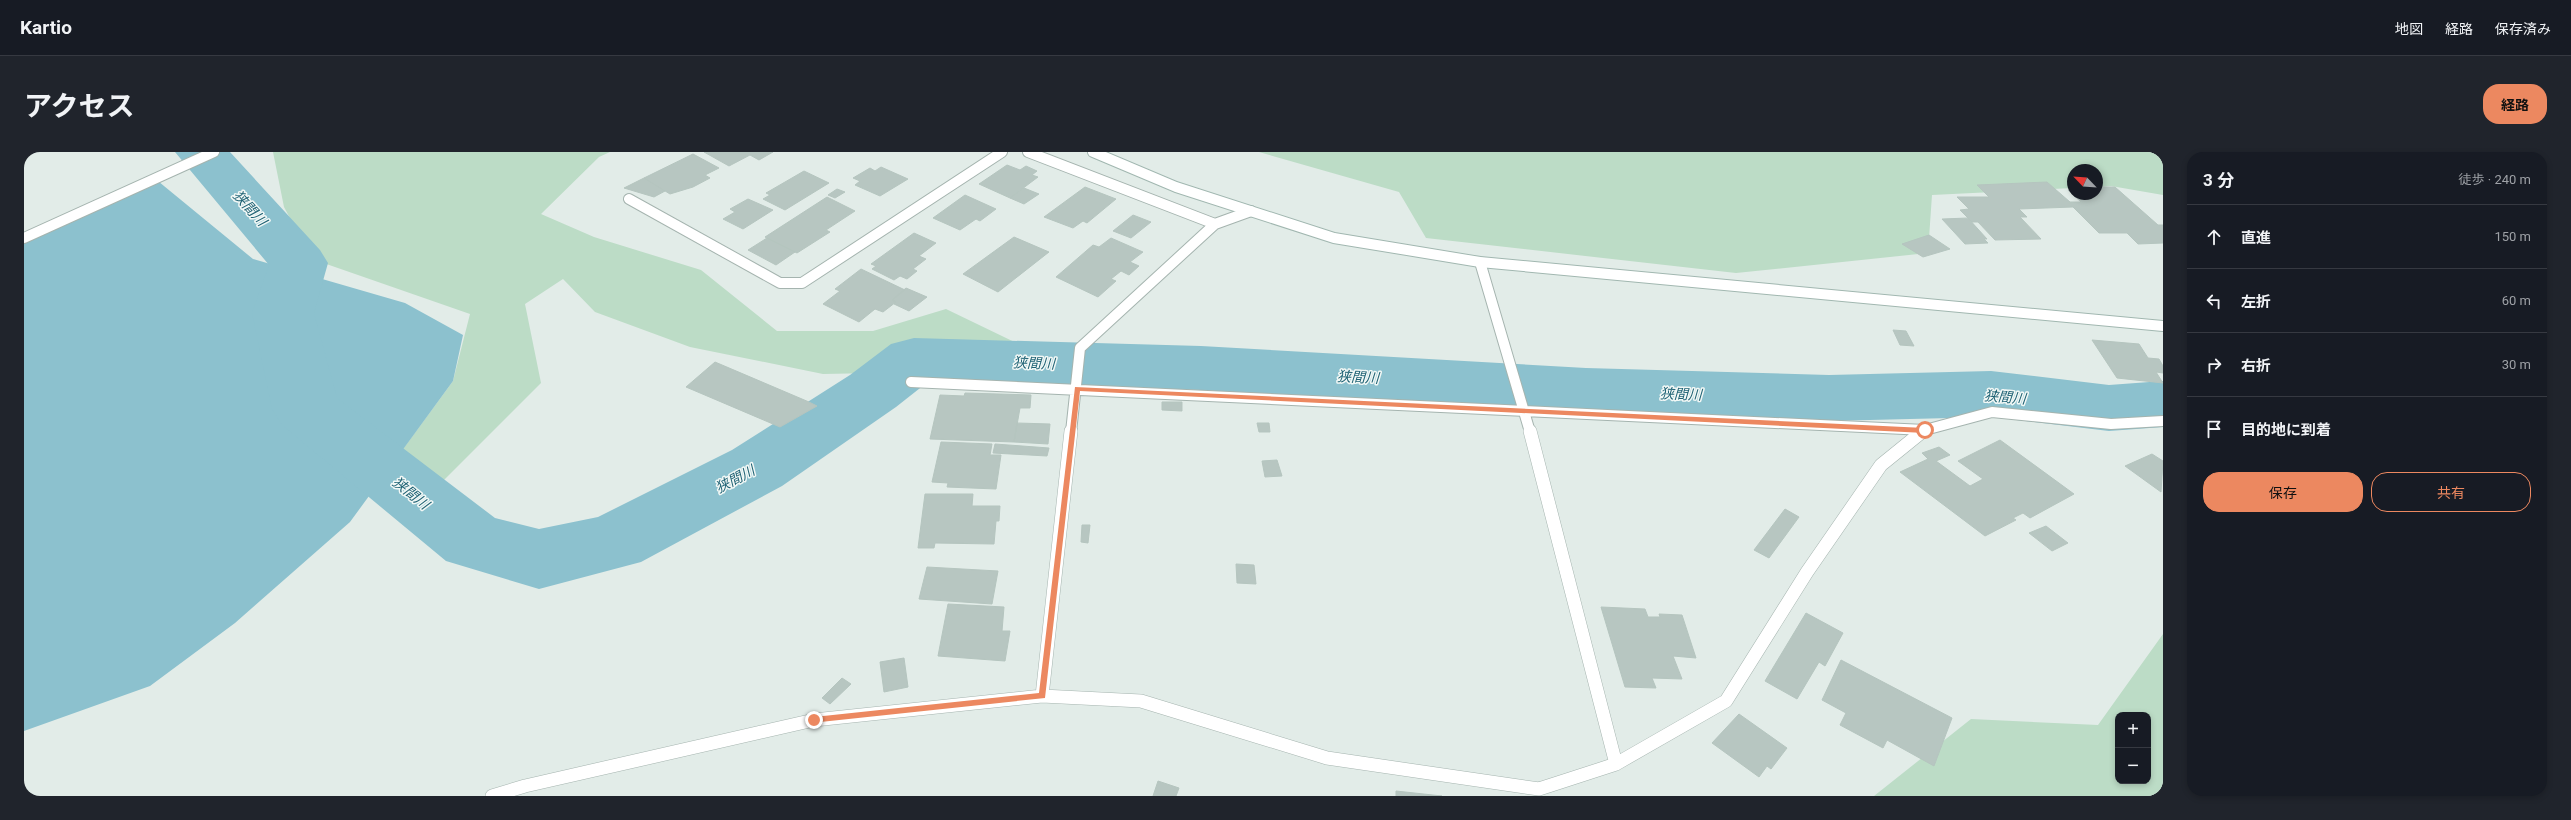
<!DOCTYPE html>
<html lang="ja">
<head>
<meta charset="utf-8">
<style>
	:root { --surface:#171b24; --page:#20242c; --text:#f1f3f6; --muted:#9ea1a6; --line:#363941; --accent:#ec8860 }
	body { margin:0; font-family:Roboto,"Noto Sans JP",sans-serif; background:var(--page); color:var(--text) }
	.controls { position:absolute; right:12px; bottom:12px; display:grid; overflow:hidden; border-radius:8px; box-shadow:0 2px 6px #0003 }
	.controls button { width:36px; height:36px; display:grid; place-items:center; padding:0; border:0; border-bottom:1px solid var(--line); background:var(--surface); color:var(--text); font:20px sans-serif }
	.compass { position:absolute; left:2043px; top:12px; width:36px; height:36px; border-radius:50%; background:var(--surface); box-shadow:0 2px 6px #0003; rotate:295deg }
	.stop { position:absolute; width:12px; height:12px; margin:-9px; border:3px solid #ec8860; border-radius:50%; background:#fff }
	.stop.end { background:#ec8860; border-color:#fff; box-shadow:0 1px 4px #0008 }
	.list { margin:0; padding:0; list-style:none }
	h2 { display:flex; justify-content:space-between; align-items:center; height:52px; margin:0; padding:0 16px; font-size:17px }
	h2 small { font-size:13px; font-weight:400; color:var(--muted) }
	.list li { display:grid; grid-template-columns:26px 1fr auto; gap:12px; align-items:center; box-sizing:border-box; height:64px; padding:0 16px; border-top:1px solid var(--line) }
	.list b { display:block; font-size:15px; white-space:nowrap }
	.list em { font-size:13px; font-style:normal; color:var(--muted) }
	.actions { display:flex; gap:8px; padding:12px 16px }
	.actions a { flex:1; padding:9px 0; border:1px solid var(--accent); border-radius:16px; text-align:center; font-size:14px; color:var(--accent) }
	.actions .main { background:var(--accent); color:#111 }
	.icon { flex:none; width:22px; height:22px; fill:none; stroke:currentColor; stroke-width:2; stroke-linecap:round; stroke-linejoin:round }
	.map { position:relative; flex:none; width:2139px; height:644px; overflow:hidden; border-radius:16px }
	header { display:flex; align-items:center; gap:24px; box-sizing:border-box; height:56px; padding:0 20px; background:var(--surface); border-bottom:1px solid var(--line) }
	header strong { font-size:19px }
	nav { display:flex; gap:22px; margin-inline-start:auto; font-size:14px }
	.intro { display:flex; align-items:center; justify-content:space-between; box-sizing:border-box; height:96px; padding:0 24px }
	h1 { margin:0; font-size:28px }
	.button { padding:10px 18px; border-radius:16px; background:var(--accent); color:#111; font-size:14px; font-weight:700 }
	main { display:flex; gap:24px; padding:0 24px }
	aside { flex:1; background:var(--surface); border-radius:16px; box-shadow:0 2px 6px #0003 }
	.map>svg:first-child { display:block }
</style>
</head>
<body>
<header>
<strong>Kartio</strong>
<nav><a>地図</a><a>経路</a><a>保存済み</a></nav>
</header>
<div class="intro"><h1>アクセス</h1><a class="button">経路</a></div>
<main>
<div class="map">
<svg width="2139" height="644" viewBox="0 0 2139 644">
	<rect width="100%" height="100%" fill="#e2ece8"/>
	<path fill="#bcdcc6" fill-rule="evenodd" d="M 249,0 L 586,0 L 575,5 L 517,62 L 570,85 L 677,118 L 753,179 L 849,179 L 922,157 L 1009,199 L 1005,218 L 799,222 L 666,195 L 571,160 L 539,127 L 501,152 L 517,231 L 416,332 L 371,308 L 429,229 L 446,162 L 288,107 L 260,55 Z
		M 1235,0 L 2139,0 L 2139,43 L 2087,34 L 2073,35 L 2073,18 L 2049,18 L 2049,36 L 1908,43 L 1904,101 L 1712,121 L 1402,86 L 1375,40 Z
		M 2139,482 L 2139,644 L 1850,644 L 1947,567 L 2074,573 ZM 2094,563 L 2124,563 L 2124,629 L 2094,629 Z"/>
	<path fill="#8cc1ce" d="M 129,25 L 229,107 L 381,151 L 439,183 L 429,229 L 326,370 L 211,471 L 126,534 L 0,579 L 0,89 Z"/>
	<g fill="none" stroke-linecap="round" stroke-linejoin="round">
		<path fill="#8cc1ce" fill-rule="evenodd" d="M 151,0 L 206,0 L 296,98 L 304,111 L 290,161 L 313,246 L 471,366 L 515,377 L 574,365 L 708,298 L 826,223 L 867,192 L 890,186 L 1177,194 L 1562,216 L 1805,223 L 1967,219 L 2085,233 L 2139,229 L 2139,275 L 2085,279 L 1967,265 L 1805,269 L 1562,262 L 1177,238 L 905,229 L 872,255 L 758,334 L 617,410 L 515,437 L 422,409 L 258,273 L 248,257 L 228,161 L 245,113 Z"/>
	</g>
	<path fill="#b7c6c1" stroke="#b5c5bf" d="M 680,0 L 749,0 L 735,8 L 726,3 L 705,14 Z
		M 669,2 L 695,16 L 681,23 L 686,26 L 669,35 L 646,42 L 620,26 Z
		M 983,13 L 996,18 L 1002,14 L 1013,19 L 1008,23 L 1014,25 L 986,46 L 955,32 Z
		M 857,15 L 884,27 L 856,44 L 831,33 L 836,29 L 829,26 L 846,16 L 851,19 Z
		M 780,19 L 805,31 L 761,58 L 739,47 L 746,43 L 742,41 Z
		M 620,26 L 641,39 L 630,45 L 600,36 Z
		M 2023,30 L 2046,50 L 2057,50 L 2044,38 L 2049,37 L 2049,42 L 2073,42 L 2073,35 L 2091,35 L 2134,73 L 2139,73 L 2139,91 L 2114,92 L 2103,81 L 2075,81 L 2049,55 L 1995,57 L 2003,65 L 1996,65 L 2017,87 L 1971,88 L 1954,70 L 1948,70 L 1936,58 L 1945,57 L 1933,45 L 1965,45 L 1953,33 Z
		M 1061,35 L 1092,47 L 1063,71 L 1059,69 L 1049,76 L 1020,65 Z
		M 1000,36 L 1015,42 L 1000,52 L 986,46 Z
		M 813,37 L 821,40 L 811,46 L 804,43 Z
		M 941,43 L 972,57 L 956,69 L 952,67 L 936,78 L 909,66 Z
		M 803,45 L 831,59 L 802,78 L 806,80 L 773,101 L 741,85 Z
		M 724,47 L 749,58 L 719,77 L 699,67 L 711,60 L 706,57 Z
		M 1109,63 L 1127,70 L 1107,86 L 1089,79 Z
		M 1944,66 L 1963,87 L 1960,87 L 1964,91 L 1941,92 L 1918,67 Z
		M 890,81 L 912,91 L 895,104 L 902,107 L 889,117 L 893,119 L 883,127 L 876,124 L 870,128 L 848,117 L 852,114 L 847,112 Z
		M 1905,83 L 1926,97 L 1899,105 L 1878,92 Z
		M 990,85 L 1025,100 L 974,140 L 939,122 Z
		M 743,86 L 771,100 L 752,113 L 724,98 Z
		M 1087,86 L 1119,100 L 1106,110 L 1115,114 L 1105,123 L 1097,119 L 1087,127 L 1092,129 L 1074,145 L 1032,125 L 1069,93 L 1075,95 Z
		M 837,117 L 881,138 L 868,148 L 872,150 L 859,160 L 851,157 L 835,170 L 799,152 L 816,139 L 811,137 Z
		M 882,136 L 903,145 L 885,159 L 870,152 L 872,150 L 868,148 Z
		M 1869,178 L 1882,179 L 1890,194 L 1876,193 Z
		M 2068,188 L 2115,192 L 2124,206 L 2135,207 L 2139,214 L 2139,221 L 2132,220 L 2139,231 L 2093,226 Z
		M 691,210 L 785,250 L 793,254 L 756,275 L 662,235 Z
		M 941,241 L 1007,243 L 1006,256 L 996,256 L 990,290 L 906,287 L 916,243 L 940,244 Z
		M 1138,250 L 1158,250 L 1158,259 L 1138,258 Z
		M 993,271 L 1026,272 L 1024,292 L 990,290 Z
		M 1233,271 L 1245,271 L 1246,280 L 1235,280 Z
		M 1976,288 L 2050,342 L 2006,366 L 1999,361 L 1989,366 L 1992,368 L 1961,384 L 1876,320 L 1904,307 L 1898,301 L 1915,295 L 1926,303 L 1912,309 L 1946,334 L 1959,327 L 1934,309 Z
		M 917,290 L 968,292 L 966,303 L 977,303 L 972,337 L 923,335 L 924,331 L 908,330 Z
		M 971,292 L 1025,296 L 1023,304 L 969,301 Z
		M 2128,302 L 2139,309 L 2137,340 L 2101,314 Z
		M 1253,308 L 1258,324 L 1241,325 L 1238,309 Z
		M 901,342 L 949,342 L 948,354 L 976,354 L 975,369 L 972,369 L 970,392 L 911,391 L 910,396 L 894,396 Z
		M 1761,357 L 1775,365 L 1745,406 L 1730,398 Z
		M 1058,373 L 1066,373 L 1064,391 L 1057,390 Z
		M 2022,374 L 2044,391 L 2028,399 L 2005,381 Z
		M 1212,412 L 1230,413 L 1232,432 L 1213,431 Z
		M 903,415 L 974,419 L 968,452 L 895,447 Z
		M 924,452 L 980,455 L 978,479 L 986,479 L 981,509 L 914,504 Z
		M 1577,455 L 1621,457 L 1624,465 L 1636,465 L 1635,462 L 1658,463 L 1672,506 L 1649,504 L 1658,527 L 1628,526 L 1632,536 L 1601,535 Z
		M 1782,461 L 1819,481 L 1801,514 L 1795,510 L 1773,547 L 1741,529 Z
		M 880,506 L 884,535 L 860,540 L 856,510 Z
		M 1817,508 L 1928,566 L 1910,614 L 1863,588 L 1859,596 L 1816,573 L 1822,561 L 1798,548 Z
		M 818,526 L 827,532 L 806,552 L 798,546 Z
		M 1715,562 L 1763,596 L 1747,617 L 1743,614 L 1735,625 L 1688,591 Z
		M 1134,629 L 1155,636 L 1152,644 L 1129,644 Z
		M 1372,639 L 1418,644 L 1372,644 Z"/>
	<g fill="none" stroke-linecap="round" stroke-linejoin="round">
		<defs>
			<path id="street-far1" d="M 1004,0 L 1191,72
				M 605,47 L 756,131 L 778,131 L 978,0
				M 0,86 L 190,0
				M 1456,110 L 1506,280
				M 887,230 L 1901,278 L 1968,260 L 2087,272 L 2139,269
				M 1047,280 L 1056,196 L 1191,72 L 1227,59
				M 1898,280 L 1901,278"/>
			<path id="street" d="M 1506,279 L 1592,612
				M 1018,544 L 1047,279
				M 468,644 L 501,634 L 790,568 L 1018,544 L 1117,549 L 1303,606 L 1515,637 L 1592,612 L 1702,549 L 1783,420 L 1857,313 L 1899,279"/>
			<path id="secondary" d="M 1069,0 L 1152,35 L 1310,86 L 1456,110 L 2139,174"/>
		</defs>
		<use href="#street-far1" stroke="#a5b4af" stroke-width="12"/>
		<use href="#street" stroke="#a5b4af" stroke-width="14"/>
		<use href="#secondary" stroke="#a1b7b0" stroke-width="12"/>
		<use href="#street-far1" stroke="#fff" stroke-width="10"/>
		<use href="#street" stroke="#fff" stroke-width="13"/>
		<use href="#secondary" stroke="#fff" stroke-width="10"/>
	</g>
	<path fill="#ec8860" d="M 1051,235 L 1901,276 L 1904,278 L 1901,281 L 1056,239 L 1021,546 L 787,571 L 787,566 L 790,565 L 1015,541 Z"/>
	<g text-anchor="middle" stroke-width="3" stroke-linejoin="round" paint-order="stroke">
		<g font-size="14" font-style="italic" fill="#206375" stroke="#f2f8f6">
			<text transform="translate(226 56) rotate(48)" y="5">狭間川</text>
			<text transform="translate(1010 211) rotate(2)" y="5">狭間川</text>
			<text transform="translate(1334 225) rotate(3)" y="5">狭間川</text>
			<text transform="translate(1657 242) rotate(2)" y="5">狭間川</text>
			<text transform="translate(1981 245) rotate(5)" y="5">狭間川</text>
			<text transform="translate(711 327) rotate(-28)" y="5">狭間川</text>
			<text transform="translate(387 341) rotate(39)" y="5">狭間川</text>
		</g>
	</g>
</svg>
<div class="controls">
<button>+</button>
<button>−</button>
</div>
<svg class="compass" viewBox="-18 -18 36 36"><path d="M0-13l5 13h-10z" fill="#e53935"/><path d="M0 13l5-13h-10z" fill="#9ea1a6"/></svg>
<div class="stop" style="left:1901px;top:278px"></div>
<div class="stop end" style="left:790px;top:568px"></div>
</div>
<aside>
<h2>3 分<small>徒歩 · 240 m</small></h2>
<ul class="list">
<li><svg class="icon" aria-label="ahead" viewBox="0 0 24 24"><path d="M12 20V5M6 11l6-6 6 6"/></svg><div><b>直進</b></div><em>150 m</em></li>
<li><svg class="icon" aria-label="left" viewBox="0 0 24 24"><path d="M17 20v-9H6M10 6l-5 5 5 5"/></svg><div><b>左折</b></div><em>60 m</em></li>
<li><svg class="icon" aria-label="right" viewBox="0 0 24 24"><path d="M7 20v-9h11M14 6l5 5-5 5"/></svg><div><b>右折</b></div><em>30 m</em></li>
<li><svg class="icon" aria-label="arrive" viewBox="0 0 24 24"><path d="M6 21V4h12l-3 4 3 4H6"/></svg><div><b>目的地に到着</b></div></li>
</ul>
<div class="actions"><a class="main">保存</a><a>共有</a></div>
</aside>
</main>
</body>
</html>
